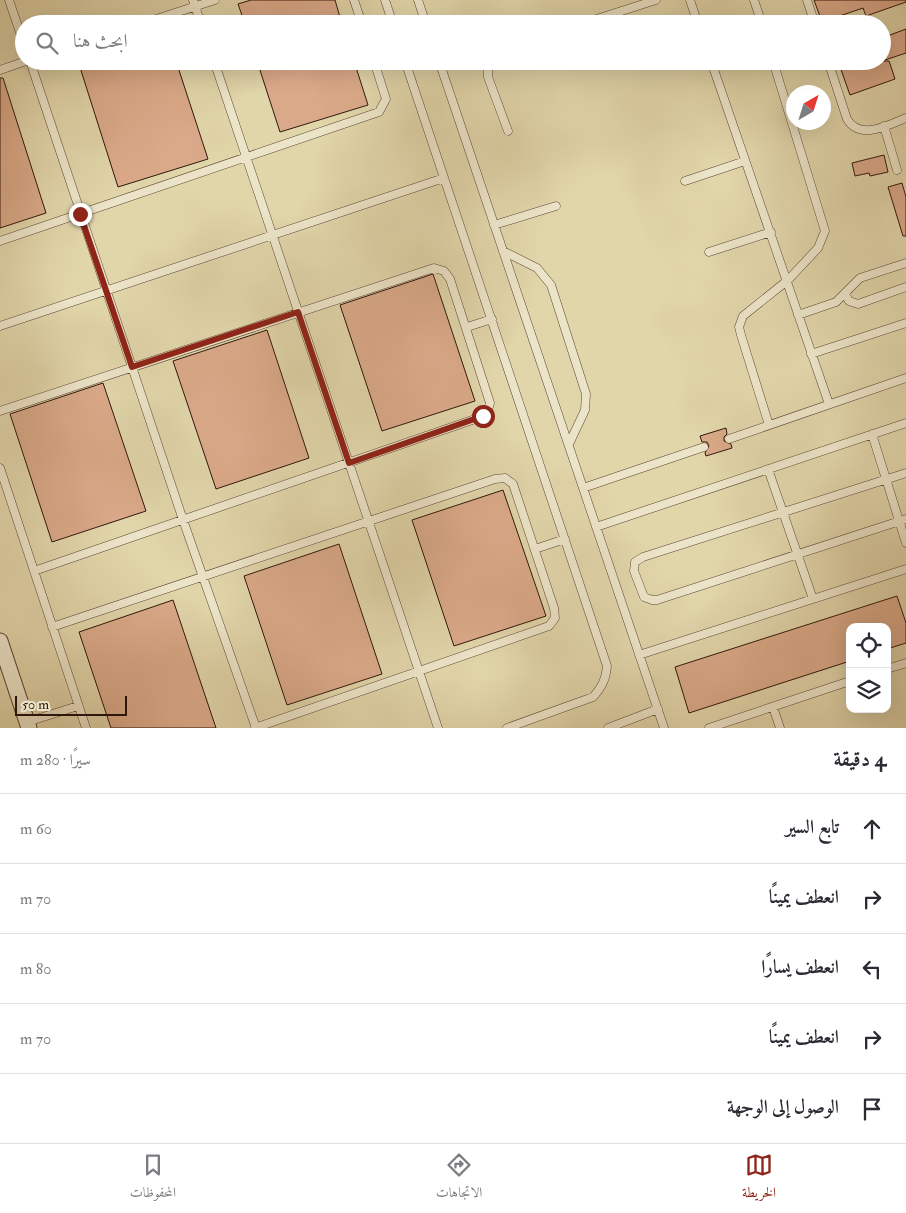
<!DOCTYPE html>
<html lang="ar">
<head>
<meta charset="utf-8">
<style>
	:root { --surface:#fff; --page:#f7f7f7; --text:#2b2b33; --muted:#7c7c81; --line:#e1e1e2; --accent:#8f2418 }
	body { margin:0; font-family:"IM FELL Double Pica",Amiri,serif; background:var(--page); color:var(--text); direction:rtl }
	.controls { position:absolute; right:15px; bottom:15px; display:grid; overflow:hidden; border-radius:10px; box-shadow:0 5px 20px #0002 }
	.controls button { width:45px; height:45px; display:grid; place-items:center; padding:0; border:0; border-bottom:1px solid var(--line); background:var(--surface); color:var(--text); font:25px sans-serif }
	.compass { position:absolute; left:786px; top:85px; width:45px; height:45px; border-radius:50%; background:var(--surface); box-shadow:0 5px 20px #0002; rotate:39deg }
	.scale { position:absolute; left:15px; bottom:12px; width:112px; box-sizing:border-box; padding-left:5px; border:2px solid #30170c; border-top:0; font-size:14px; line-height:18px; white-space:nowrap; color:#30170c; -webkit-text-stroke:4px #ece4c8; paint-order:stroke }
	.stop { position:absolute; width:15px; height:15px; margin:-11px; border:4px solid #8f2418; border-radius:50%; background:#fff }
	.stop.end { background:#8f2418; border-color:#fff; box-shadow:0 1px 5px #0008 }
	.list { margin:0; padding:0; list-style:none }
	h2 { display:flex; justify-content:space-between; align-items:center; height:65px; margin:0; padding:0 20px; font-size:21px }
	h2 small { font-size:16px; font-weight:400; color:var(--muted) }
	.list li { display:grid; grid-template-columns:32px 1fr auto; gap:15px; align-items:center; box-sizing:border-box; height:70px; padding:0 20px; border-top:1px solid var(--line) }
	.list b { display:block; font-size:19px; white-space:nowrap }
	.list em { font-size:16px; font-style:normal; color:var(--muted) }
	.icon { flex:none; width:28px; height:28px; fill:none; stroke:currentColor; stroke-width:2; stroke-linecap:round; stroke-linejoin:round }
	.map { position:relative; flex:none; width:906px; height:728px; overflow:hidden; direction:ltr }
	.search { position:absolute; background:var(--surface); box-shadow:0 5px 20px #0002; left:15px; right:15px; top:15px; height:55px; display:flex; align-items:center; gap:12px; box-sizing:border-box; padding:0 18px; border-radius:28px; color:var(--muted); font-size:19px }
	.sheet { height:415px; background:var(--surface) }
	nav { display:flex; justify-content:space-around; align-items:center; box-sizing:border-box; height:70px; border-top:1px solid var(--line); background:var(--surface); font-size:14px; color:var(--muted) }
	nav a { display:grid; justify-items:center; gap:2px }
	nav .on { color:var(--accent) }
	.map>svg:first-child { display:block }
</style>
</head>
<body>
<div class="map">
<svg width="906" height="728" viewBox="0 0 906 728">
	<rect width="100%" height="100%" fill="#e1d5aa"/>
	<filter id="stains"><feTurbulence type="fractalNoise" baseFrequency=".004" numOctaves="4"/><feColorMatrix values="0 0 0 0 .2 0 0 0 0 .09 0 0 0 0 .02 0 0 0 .5 -.17"/></filter>
	<radialGradient id="worn" r=".72"><stop offset=".6" stop-color="#630" stop-opacity="0"/><stop offset="1" stop-color="#630" stop-opacity=".3"/></radialGradient>
	<path fill="#daa989" stroke="#30170c" d="M 251,0 L 335,0 L 342,24 L 245,24 L 238,4 Z
		M 814,0 L 906,0 L 906,2 L 866,16 L 863,8 L 822,22 Z
		M 906,29 L 906,53 L 882,61 L 882,38 Z
		M 78,61 L 176,61 L 208,159 L 118,187 Z
		M 257,61 L 354,61 L 368,105 L 280,132 Z
		M 838,61 L 889,61 L 895,79 L 850,95 Z
		M 0,78 L 3,78 L 46,213 L 0,228 Z
		M 884,155 L 888,172 L 870,176 L 869,173 L 855,176 L 852,163 Z
		M 902,183 L 906,197 L 906,236 L 903,236 L 888,187 Z
		M 433,274 L 475,401 L 382,431 L 340,305 Z
		M 267,330 L 309,458 L 216,489 L 173,361 Z
		M 103,383 L 146,511 L 52,542 L 10,414 Z
		M 726,428 L 727,434 L 724,437 L 724,441 L 731,444 L 732,448 L 706,456 L 705,453 L 709,446 L 707,442 L 702,442 L 700,436 Z
		M 503,490 L 546,616 L 454,646 L 412,520 Z
		M 339,544 L 382,674 L 287,705 L 244,576 Z
		M 897,596 L 906,623 L 906,643 L 887,649 L 887,627 L 850,627 L 850,661 L 689,713 L 675,667 Z
		M 173,600 L 216,728 L 111,728 L 79,632 Z"/>
	<g fill="none" stroke-linecap="round" stroke-linejoin="round">
		<defs>
			<path id="service" d="M 9,0 L 24,44
				M 193,0 L 201,24
				M 354,0 L 362,24
				M 385,0 L 393,24
				M 418,0 L 426,24
				M 690,0 L 698,24
				M 754,0 L 762,24
				M 807,0 L 815,24
				M 141,24 L 215,0
				M 581,24 L 656,0
				M 30,61 L 183,520 L 256,728
				M 214,61 L 438,728
				M 405,61 L 607,666 C 606,679 602,687 593,697 L 507,728
				M 439,61 L 664,728
				M 488,61 L 488,77 L 508,131
				M 711,61 L 829,404
				M 828,61 L 847,119 C 860,141 888,125 906,118
				M 0,70 L 26,61
				M 884,126 L 897,170
				M 685,181 L 745,161
				M 494,225 L 556,206
				M 0,241 L 379,112 L 386,99 L 374,61
				M 503,251 L 537,268 L 551,285 L 586,394 L 585,410 L 569,444
				M 709,252 L 771,232
				M 845,294 L 849,301 L 858,304 L 906,287
				M 798,315 L 836,302 L 860,278 L 906,263
				M 0,326 L 444,178
				M 467,327 L 492,319
				M 811,354 L 906,323
				M 0,411 L 434,268 L 444,271 L 450,279 L 490,403 L 487,413 L 478,418 L 34,571
				M 769,425 L 741,335 L 739,327 L 743,316 L 788,280 L 818,248 L 825,231 L 773,61
				M 872,434 L 906,543
				M 729,439 L 906,378
				M 0,468 L 86,728
				M 768,469 L 813,599
				M 906,473 L 643,557 L 635,562 L 634,571 L 644,597 L 652,600 L 657,600 L 906,519
				M 583,488 L 704,447
				M 596,527 L 906,423
				M 535,549 L 565,539
				M 52,627 L 495,479 L 505,478 L 513,484 L 554,608 L 555,618 L 549,626 L 255,728
				M 639,655 L 906,569
				M 887,669 L 906,663
				M 773,707 L 780,728
				M 27,722 L 78,706
				M 608,728 L 658,709
				M 709,728 L 850,681"/>
			<path id="minor" d="M 0,641 L 29,728"/>
		</defs>
		<use href="#service" stroke="#5c4634" stroke-width="9"/>
		<use href="#minor" stroke="#5c4634" stroke-width="17"/>
		<use href="#service" stroke="#ece4c8" stroke-width="8"/>
		<use href="#minor" stroke="#ece4c8" stroke-width="15"/>
	</g>
	<g fill="none" stroke-linecap="round" stroke-linejoin="round">
		<path stroke="#8f2418" stroke-width="6" d="M 80,214 L 132,367 L 298,312 L 349,463 L 483,416"/>
	</g>
	<rect width="100%" height="100%" filter="url(#stains)"/>
	<rect width="100%" height="100%" fill="url(#worn)"/>
</svg>
<div class="controls">
<button><svg class="icon" aria-label="locate" viewBox="0 0 24 24"><circle cx="12" cy="12" r="6"/><path d="M12 2v4M12 18v4M2 12h4M18 12h4"/></svg></button>
<button><svg class="icon" aria-label="layers" viewBox="0 0 24 24"><path d="M12 4l9 5-9 5-9-5zM3 14l9 5 9-5"/></svg></button>
</div>
<svg class="compass" viewBox="-18 -18 36 36"><path d="M0-13l5 13h-10z" fill="#e53935"/><path d="M0 13l5-13h-10z" fill="#7c7c81"/></svg>
<div class="scale">50 m</div>
<div class="stop" style="left:483px;top:416px"></div>
<div class="stop end" style="left:80px;top:214px"></div>
<div class="search"><svg class="icon" aria-label="search" viewBox="0 0 24 24"><circle cx="10" cy="10" r="6"/><path d="M15 15l6 6"/></svg>ابحث هنا</div>
</div>
<section class="sheet">
<h2>4 دقيقة<small>سيرًا · 280 m</small></h2>
<ul class="list">
<li><svg class="icon" aria-label="ahead" viewBox="0 0 24 24"><path d="M12 20V5M6 11l6-6 6 6"/></svg><div><b>تابع السير</b></div><em>60 m</em></li>
<li><svg class="icon" aria-label="right" viewBox="0 0 24 24"><path d="M7 20v-9h11M14 6l5 5-5 5"/></svg><div><b>انعطف يمينًا</b></div><em>70 m</em></li>
<li><svg class="icon" aria-label="left" viewBox="0 0 24 24"><path d="M17 20v-9H6M10 6l-5 5 5 5"/></svg><div><b>انعطف يسارًا</b></div><em>80 m</em></li>
<li><svg class="icon" aria-label="right" viewBox="0 0 24 24"><path d="M7 20v-9h11M14 6l5 5-5 5"/></svg><div><b>انعطف يمينًا</b></div><em>70 m</em></li>
<li><svg class="icon" aria-label="arrive" viewBox="0 0 24 24"><path d="M6 21V4h12l-3 4 3 4H6"/></svg><div><b>الوصول إلى الوجهة</b></div></li>
</ul>
</section>
<nav>
<a class="on"><svg class="icon" aria-label="map" viewBox="0 0 24 24"><path d="M3 6l6-2 6 2 6-2v14l-6 2-6-2-6 2zM9 4v14M15 6v14"/></svg>الخريطة</a>
<a><svg class="icon" aria-label="directions" viewBox="0 0 24 24"><path d="M12 3l9 9-9 9-9-9zM9 14v-3h6M13 9l2 2-2 2"/></svg>الاتجاهات</a>
<a><svg class="icon" aria-label="saved" viewBox="0 0 24 24"><path d="M7 4h10v16l-5-4-5 4z"/></svg>المحفوظات</a>
</nav>
</body>
</html>
